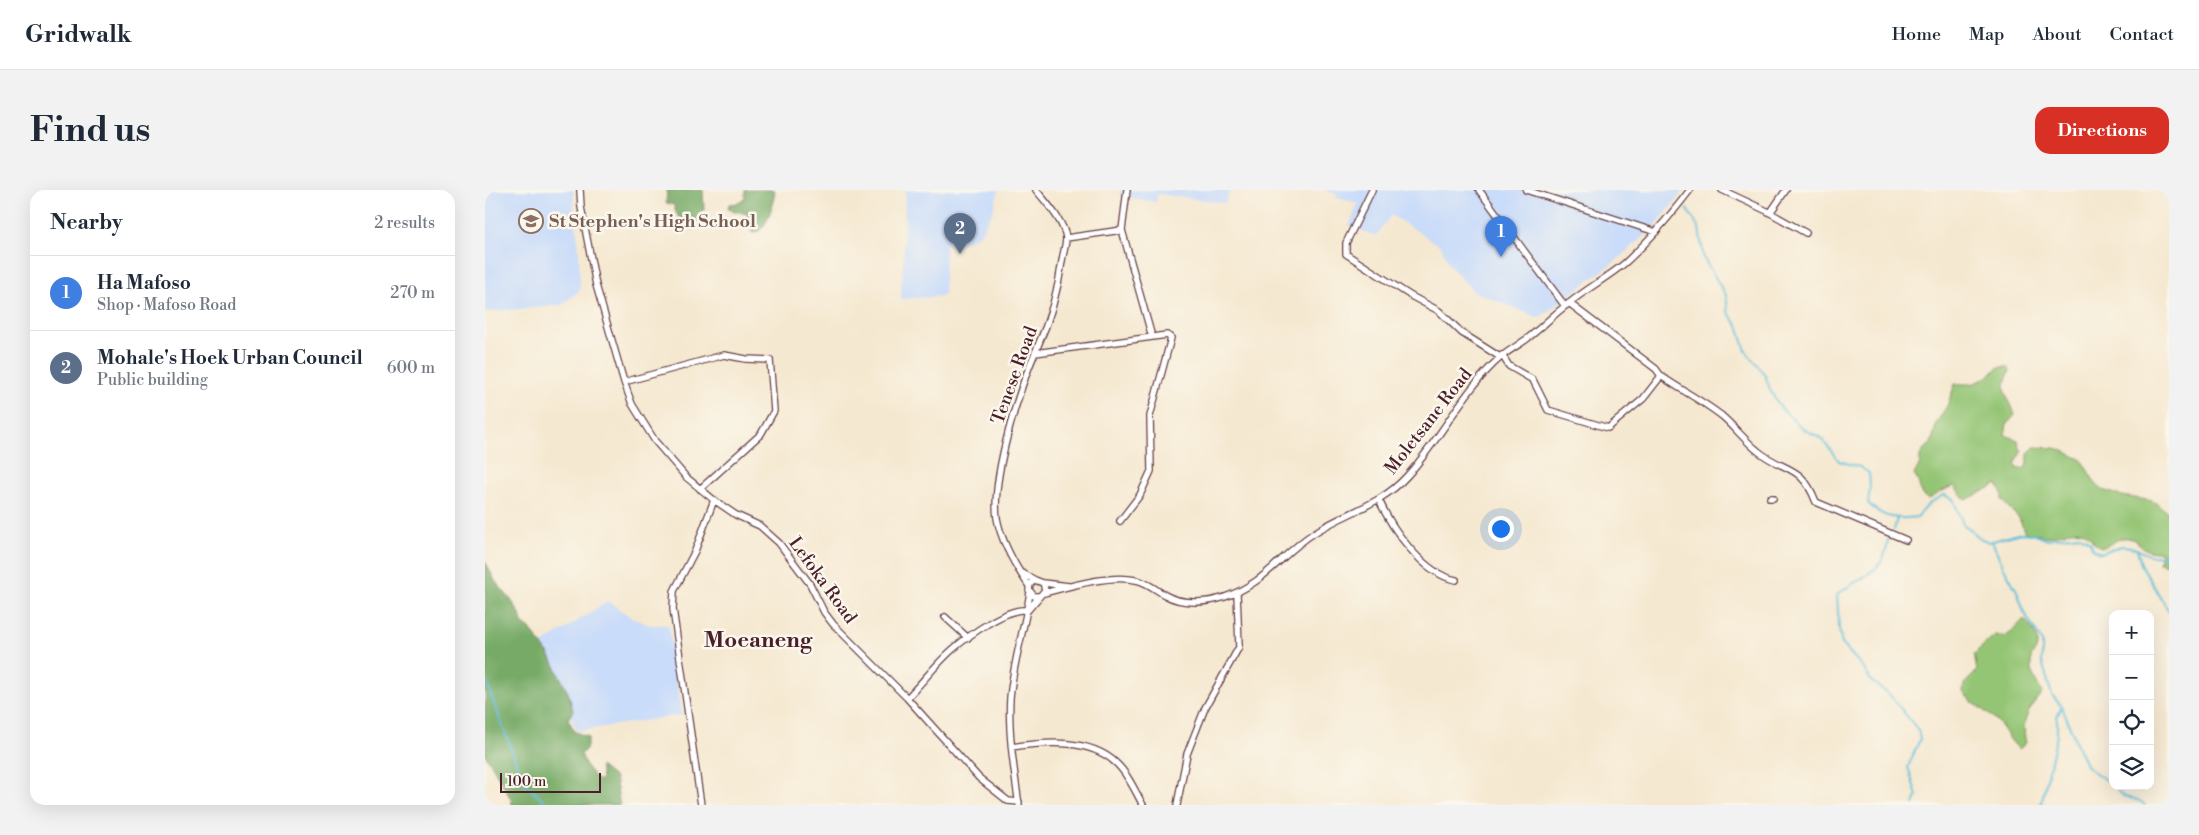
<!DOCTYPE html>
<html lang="en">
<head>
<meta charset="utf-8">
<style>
	:root { --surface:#fff; --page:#f2f2f3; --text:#1f2937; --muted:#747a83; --line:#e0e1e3; --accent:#d93025 }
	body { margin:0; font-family:"Libre Bodoni",serif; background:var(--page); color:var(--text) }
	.controls { position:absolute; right:15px; bottom:15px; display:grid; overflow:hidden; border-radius:10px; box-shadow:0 5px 20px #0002 }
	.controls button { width:45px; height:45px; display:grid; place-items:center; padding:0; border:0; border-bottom:1px solid var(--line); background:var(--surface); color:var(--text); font:25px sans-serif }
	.scale { position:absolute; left:15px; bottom:12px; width:101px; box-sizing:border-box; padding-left:5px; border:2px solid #4a1f2b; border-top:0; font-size:14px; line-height:18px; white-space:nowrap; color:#4a1f2b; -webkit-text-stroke:4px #fbf7ec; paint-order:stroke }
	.you { position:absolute; left:1015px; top:338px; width:18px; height:18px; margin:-12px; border:4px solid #fff; border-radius:50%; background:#1a73e8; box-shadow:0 0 0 8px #1a73e833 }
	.badge { display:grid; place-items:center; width:32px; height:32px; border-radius:50%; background:var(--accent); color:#fff; font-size:16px; font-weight:700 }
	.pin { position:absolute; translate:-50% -41px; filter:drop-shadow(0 1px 2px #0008) }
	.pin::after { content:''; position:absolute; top:26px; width:18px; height:15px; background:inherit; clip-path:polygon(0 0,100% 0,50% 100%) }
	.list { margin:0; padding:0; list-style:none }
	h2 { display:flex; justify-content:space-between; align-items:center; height:65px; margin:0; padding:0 20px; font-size:21px }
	h2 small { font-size:16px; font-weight:400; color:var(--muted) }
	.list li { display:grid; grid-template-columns:32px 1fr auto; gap:15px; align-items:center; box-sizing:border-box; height:75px; padding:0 20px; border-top:1px solid var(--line) }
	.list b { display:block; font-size:19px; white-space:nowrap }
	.list p { margin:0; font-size:16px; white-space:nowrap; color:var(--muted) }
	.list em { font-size:16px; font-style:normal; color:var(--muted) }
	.icon { flex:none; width:28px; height:28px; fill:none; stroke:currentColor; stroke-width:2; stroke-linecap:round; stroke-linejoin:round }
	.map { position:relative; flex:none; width:1684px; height:615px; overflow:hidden; border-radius:15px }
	header { display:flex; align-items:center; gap:30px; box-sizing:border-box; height:70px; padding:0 25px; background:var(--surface); border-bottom:1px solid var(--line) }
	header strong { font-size:24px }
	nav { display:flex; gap:28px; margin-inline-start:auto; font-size:18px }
	.intro { display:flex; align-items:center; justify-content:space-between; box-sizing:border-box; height:120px; padding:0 30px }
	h1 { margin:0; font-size:35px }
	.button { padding:12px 22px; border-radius:15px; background:var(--accent); color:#fff; font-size:18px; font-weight:700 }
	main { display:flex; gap:30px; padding:0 30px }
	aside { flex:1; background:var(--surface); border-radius:15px; box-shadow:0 5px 20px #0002 }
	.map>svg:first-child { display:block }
</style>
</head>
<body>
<header>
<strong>Gridwalk</strong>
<nav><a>Home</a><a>Map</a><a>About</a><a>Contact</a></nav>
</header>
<div class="intro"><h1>Find us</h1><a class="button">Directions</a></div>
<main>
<aside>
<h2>Nearby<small>2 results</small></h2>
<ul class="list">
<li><span class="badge" style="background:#3f7fe0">1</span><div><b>Ha Mafoso</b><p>Shop · Mafoso Road</p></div><em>270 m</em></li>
<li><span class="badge" style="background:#5c6f8a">2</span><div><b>Mohale's Hoek Urban Council</b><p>Public building</p></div><em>600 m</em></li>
</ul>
</aside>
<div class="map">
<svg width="1684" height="615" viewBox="0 0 1684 615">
	<rect width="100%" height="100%" fill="#fbf7ec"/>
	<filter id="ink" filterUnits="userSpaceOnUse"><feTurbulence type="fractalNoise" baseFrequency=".02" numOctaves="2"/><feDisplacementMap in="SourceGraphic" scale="10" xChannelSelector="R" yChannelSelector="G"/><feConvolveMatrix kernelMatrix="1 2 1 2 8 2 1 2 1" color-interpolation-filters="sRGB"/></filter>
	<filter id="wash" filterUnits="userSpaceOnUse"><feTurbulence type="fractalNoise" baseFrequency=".0096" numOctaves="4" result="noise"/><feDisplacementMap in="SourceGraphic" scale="20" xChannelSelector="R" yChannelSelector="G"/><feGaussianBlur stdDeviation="1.12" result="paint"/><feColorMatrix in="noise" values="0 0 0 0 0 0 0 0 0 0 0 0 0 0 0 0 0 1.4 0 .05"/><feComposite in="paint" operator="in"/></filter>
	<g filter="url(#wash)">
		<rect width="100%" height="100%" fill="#f5e8d0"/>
		<path fill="#c9dcf9" d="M 0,0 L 88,0 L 94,63 L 95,100 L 77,115 L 0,122 Z
			M 420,0 L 514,0 L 508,21 L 495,44 L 479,53 L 460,55 L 459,106 L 416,109 L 419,62 Z
			M 635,0 L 745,0 L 740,13 L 673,4 L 671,12 L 635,6 Z
			M 838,0 L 1196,0 L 1198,1 L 1173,33 L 1132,70 L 1054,128 L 988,101 L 965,76 L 956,56 L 906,25 L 891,46 L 864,36 L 873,13 L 851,8 L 852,4 Z
			M 123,411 L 147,428 L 165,435 L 184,435 L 197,525 L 92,541 L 56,455 Z"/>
		<path fill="#94c574" stroke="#6f7250" d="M 1514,177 L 1523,177 L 1525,181 C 1514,203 1523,203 1530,225 L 1522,234 L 1520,245 L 1533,250 L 1534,258 L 1537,260 L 1530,274 L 1533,279 L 1539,279 L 1543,273 L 1543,263 L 1549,257 L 1571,258 L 1596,269 L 1610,293 L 1618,300 L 1637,306 L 1668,311 L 1684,323 L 1684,375 L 1674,373 L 1676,362 C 1654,363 1658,350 1642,348 C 1633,346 1626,356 1618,357 C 1608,357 1605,343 1597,341 C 1583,338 1573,348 1559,346 C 1553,345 1547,343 1540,343 L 1534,328 L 1517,311 L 1517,304 L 1512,294 L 1481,310 L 1469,296 C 1458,299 1453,305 1443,309 L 1437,305 L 1433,291 L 1429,285 L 1435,273 L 1435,266 L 1439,259 L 1446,254 L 1452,232 L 1462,216 L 1470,194 L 1487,194 L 1501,188 Z
			M 1539,429 C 1549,440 1559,454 1546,466 L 1546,481 L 1557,503 C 1543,518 1536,533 1541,553 L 1534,559 C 1524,551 1521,540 1512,531 C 1501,521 1487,514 1478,502 L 1479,494 L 1492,481 L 1489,464 L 1510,445 L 1520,447 C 1528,442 1532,435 1539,429 Z"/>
		<path fill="#7a6" stroke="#606448" d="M 182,0 L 218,0 L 219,20 L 212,26 L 212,36 L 208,40 C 199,36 190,25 189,15 L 181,13 Z
			M 260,0 L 290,0 C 288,14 283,42 267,43 L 262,24 L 243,19 L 244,14 L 254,13 L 260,8 Z
			M 0,371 L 10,391 L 26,410 L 35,424 L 37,433 L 45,439 L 65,466 L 84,505 L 88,521 L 83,529 L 90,542 L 104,547 L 101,559 L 96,564 L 101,576 L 112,590 L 117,590 L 115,576 L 130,588 L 135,615 L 27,615 L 26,609 L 0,564 Z"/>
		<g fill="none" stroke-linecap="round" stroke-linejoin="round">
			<path stroke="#5cbedb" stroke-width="2" d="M 1202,19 L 1214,38 L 1219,69 L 1241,105 L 1243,122 L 1253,136 L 1261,161 L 1280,185 L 1286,202 L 1296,218 L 1317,238 L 1337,249 L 1354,271 L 1375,277 L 1384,283 L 1385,297 L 1383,313 C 1397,328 1412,330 1432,327 L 1445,313 L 1459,305 L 1468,309 L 1478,334 L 1495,348 L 1504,352 L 1536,343 L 1548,344 L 1561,349 L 1594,345 L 1605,352 L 1608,359 L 1616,363 C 1623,361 1632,356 1639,356 C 1657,357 1665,373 1684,363
				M 1409,340 L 1412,328
				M 1403,349 C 1400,385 1375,385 1352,405 L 1354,439 L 1357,454 L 1377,476 L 1387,492 L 1405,505 L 1433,540 L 1435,549 L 1423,577 L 1432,606 L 1429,615
				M 1507,351 L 1518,376 L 1532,401 L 1539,422 L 1557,452 L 1557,472 L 1567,505 L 1577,517 L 1595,562 L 1602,577 L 1628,595
				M 1652,359 L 1656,374 L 1684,422
				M 0,489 L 39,593 L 62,614 L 68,615
				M 1629,596 L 1638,606 L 1655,611 L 1660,615
				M 1556,615 L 1572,545 L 1572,527 L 1576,518"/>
		</g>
	</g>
	<g filter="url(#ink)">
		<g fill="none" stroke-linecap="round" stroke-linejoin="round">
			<defs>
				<path id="street" d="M 95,0 L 96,17 L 111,95 L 139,192 L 147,214 L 170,251 L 201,287 L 229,310 L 251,325 L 275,336 L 294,353 L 325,394 L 339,422 L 348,434 L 422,508 L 494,588 L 523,611 L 534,612
					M 642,0 L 637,40 L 667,147
					M 887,0 L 861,53 L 861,64 L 926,106 L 954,121 L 977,143 L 1015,167
					M 994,0 L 1080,116
					M 1041,0 L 1171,42
					M 1237,0 L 1282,21 L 1321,43
					M 1285,23 L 1301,0
					M 581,48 L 637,40
					M 1084,113 L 1171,179 L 1176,186 C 1196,200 1218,211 1237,226 C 1250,237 1260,251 1273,261 C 1300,283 1316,273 1331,312 L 1421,350
					M 550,163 L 682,145 L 686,148 L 665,226 L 666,281 L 655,305 L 635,331
					M 1017,165 L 1024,176 L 1048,190 L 1063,220 L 1123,238 L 1158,209 L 1176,186
					M 139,192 L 239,165 L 261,169 L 285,170 L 289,221 L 276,244 L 215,299
					M 1285,308 L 1288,308
					M 894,310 C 907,339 938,384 971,390
					M 537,383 L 550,390
					M 558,393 L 584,396
					M 544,396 C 531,377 516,351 512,328 C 506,287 535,196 552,158 C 565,129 573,102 577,71 C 578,64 581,55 581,48 C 579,32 561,12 551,0
					M 559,403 C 585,396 625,384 651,390 C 662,392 671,400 680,405 C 697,415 722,413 740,407 C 781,393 795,365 829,343 C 861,322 895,316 922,286 C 956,249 978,200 1016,167 C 1024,160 1034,155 1043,148 C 1057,137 1069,124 1083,114 C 1101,99 1122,88 1140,73 C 1164,51 1185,26 1205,0
					M 543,420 L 560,400 L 558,393 L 550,390 L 545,394 L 544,400 L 549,406 L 554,406
					M 460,427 L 483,448
					M 422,508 C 437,493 451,474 467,460 C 483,446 522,417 543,420
					M 527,557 C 559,552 605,548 631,573 C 643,584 650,601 658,615
					M 216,615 L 188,419 L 189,401 L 210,361 L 229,310
					M 534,615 C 529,580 523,543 525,508 C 528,473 540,437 545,402
					M 692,615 L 702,564 L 720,518 L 754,457 L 752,403"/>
			</defs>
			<use href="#street" stroke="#643d44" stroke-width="8"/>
			<use href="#street" stroke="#fff" stroke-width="5.5"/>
		</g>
	</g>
	<defs>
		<symbol id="school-ring" viewBox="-11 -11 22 22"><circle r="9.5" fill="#fbf7ec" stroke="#8d6e63" stroke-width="1.5"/><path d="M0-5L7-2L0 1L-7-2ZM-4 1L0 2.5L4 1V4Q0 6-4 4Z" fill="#8d6e63"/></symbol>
	</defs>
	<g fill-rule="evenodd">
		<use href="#school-ring" x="32" y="17" width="28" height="28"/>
	</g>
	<g text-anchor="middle" stroke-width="5" stroke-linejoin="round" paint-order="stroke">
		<g font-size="18" font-weight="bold" fill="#785e54" stroke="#fbf7ec" text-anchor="start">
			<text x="64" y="37">St Stephen's High School</text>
		</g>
		<g font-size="18" fill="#4a1f2b" stroke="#fbf7ec">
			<text transform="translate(529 185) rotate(-70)" y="6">Tenese Road</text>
			<text transform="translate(943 231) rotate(-52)" y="6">Moletsane Road</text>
			<text transform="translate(338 390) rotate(54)" y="6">Lefoka Road</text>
		</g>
		<g font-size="22" font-weight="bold" fill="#4a1f2b" stroke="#fbf7ec">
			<text x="273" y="457">Moeaneng</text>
		</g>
	</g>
</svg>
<div class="controls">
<button>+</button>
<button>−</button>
<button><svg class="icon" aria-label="locate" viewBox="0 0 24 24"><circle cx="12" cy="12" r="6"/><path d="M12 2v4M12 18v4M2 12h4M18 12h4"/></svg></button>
<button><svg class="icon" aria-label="layers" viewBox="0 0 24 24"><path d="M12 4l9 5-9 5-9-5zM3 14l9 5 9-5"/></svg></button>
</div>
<div class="scale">100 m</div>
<div class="you"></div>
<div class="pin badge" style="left:1016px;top:67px;background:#3f7fe0">1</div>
<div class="pin badge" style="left:475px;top:64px;background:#5c6f8a">2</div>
</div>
</main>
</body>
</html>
